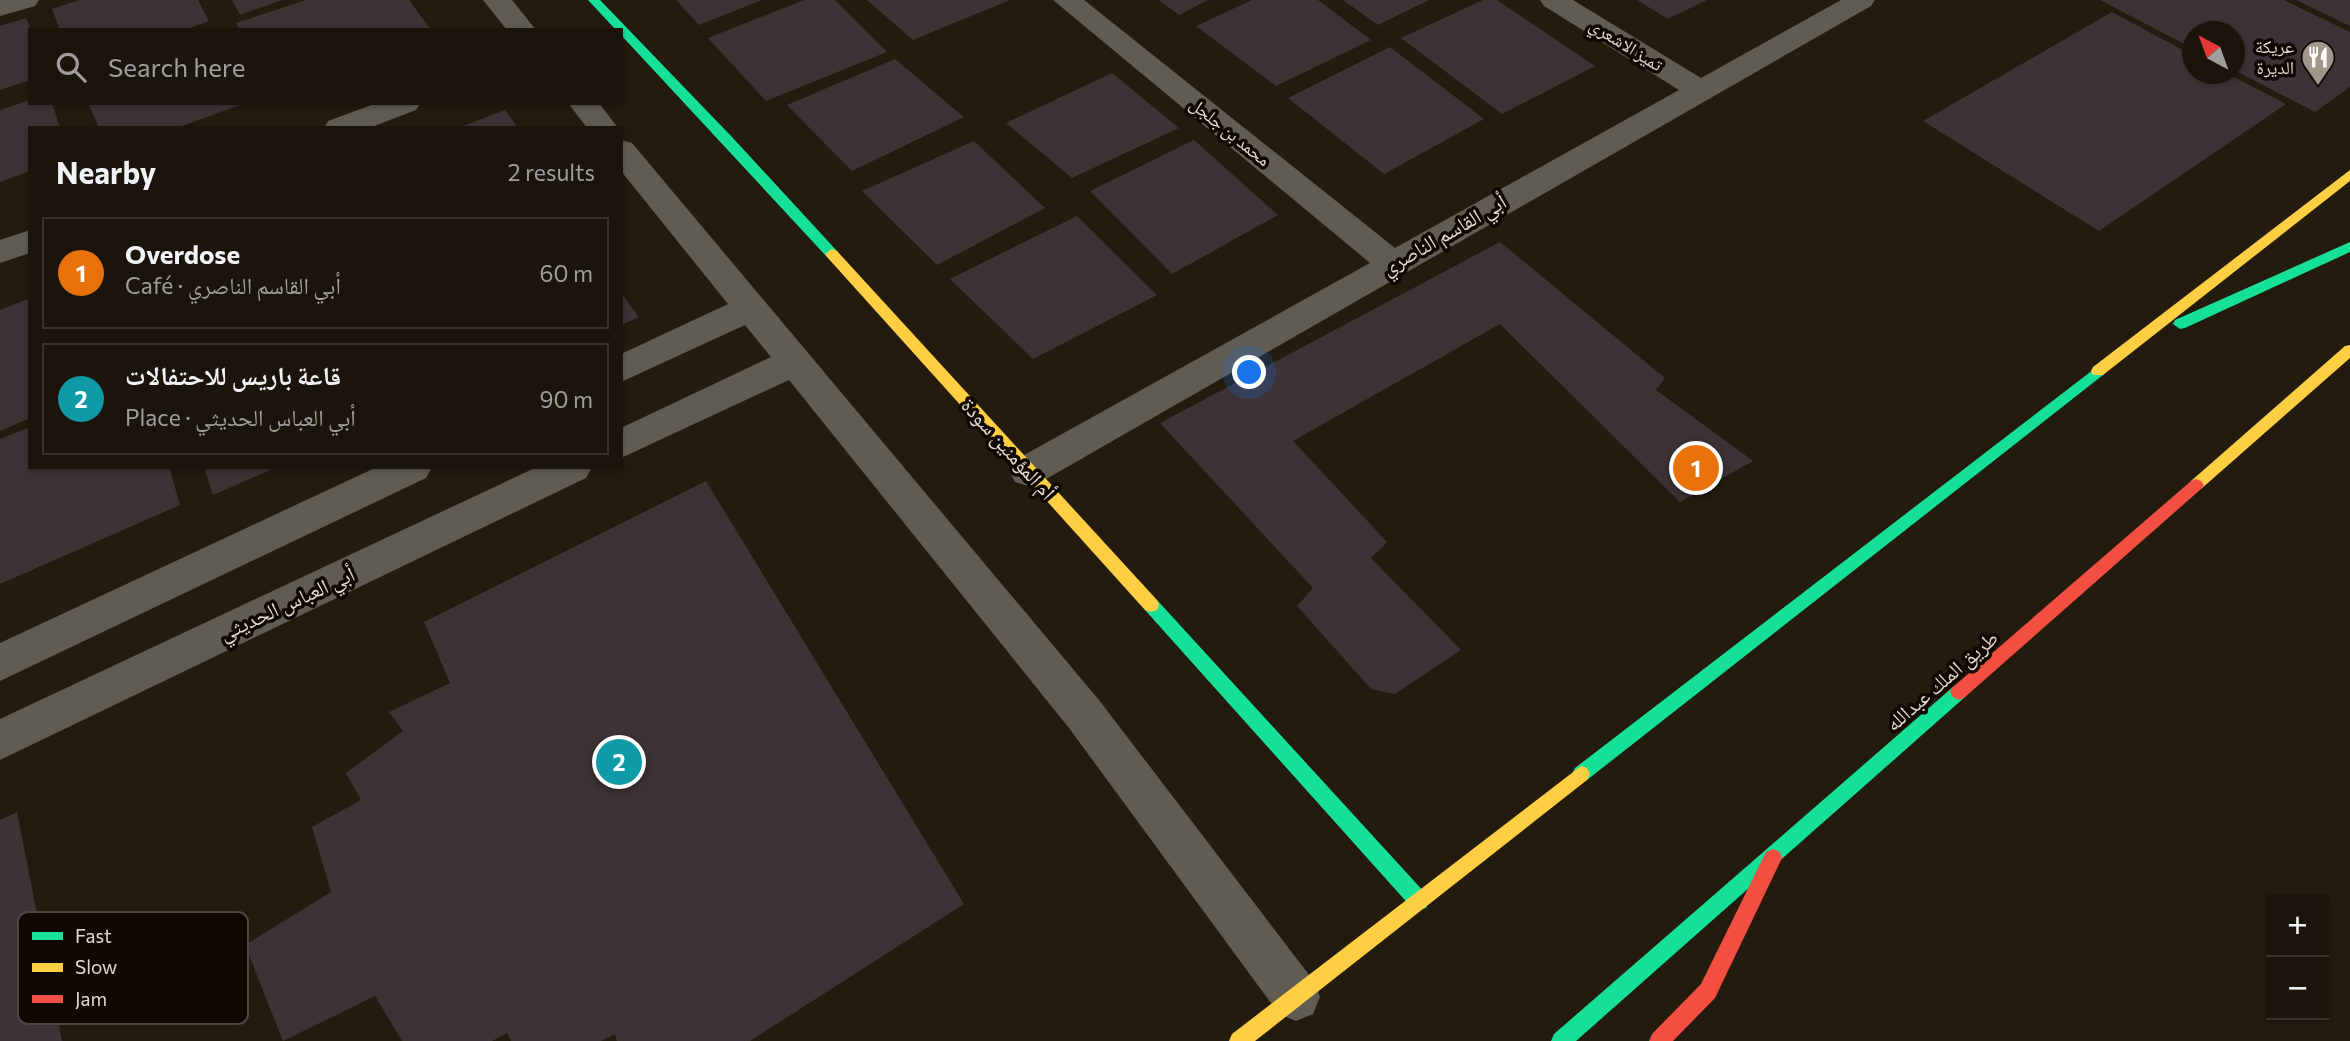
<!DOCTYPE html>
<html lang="en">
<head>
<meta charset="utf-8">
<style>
	:root { --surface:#1b140b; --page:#282119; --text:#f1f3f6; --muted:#a09e9d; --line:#39332c; --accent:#7c3aed }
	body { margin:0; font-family:Commissioner,"Noto Naskh Arabic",sans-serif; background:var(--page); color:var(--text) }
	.controls { position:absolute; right:21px; bottom:21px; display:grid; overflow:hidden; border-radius:0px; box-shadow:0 2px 5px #0004 }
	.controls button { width:63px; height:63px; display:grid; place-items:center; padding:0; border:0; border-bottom:2px solid var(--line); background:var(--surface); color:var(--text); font:35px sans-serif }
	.compass { position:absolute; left:2182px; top:21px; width:63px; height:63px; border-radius:50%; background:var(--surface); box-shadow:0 2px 5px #0004; rotate:319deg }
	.you { position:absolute; left:1250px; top:373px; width:24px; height:24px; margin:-18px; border:5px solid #fff; border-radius:50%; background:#1a73e8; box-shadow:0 0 0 10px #1a73e833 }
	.badge { display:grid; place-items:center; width:46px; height:46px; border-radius:50%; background:var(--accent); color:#fff; font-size:23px; font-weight:700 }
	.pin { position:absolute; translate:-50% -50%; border:4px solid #fff; box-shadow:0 2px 7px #0006 }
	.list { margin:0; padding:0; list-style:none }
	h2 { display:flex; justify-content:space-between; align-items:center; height:91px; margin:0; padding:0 28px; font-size:30px }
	h2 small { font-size:23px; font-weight:400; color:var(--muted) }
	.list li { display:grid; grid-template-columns:46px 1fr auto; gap:21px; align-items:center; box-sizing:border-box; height:112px; margin:0 14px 14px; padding:0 14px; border:2px solid var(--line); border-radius:0px }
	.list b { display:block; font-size:26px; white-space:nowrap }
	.list p { margin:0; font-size:23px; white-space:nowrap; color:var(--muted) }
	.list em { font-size:23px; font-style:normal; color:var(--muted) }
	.icon { flex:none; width:38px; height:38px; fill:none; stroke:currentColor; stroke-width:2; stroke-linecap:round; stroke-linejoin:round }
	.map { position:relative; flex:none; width:2350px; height:1041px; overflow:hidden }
	.search { position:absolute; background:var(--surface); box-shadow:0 2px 5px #0004; left:28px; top:28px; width:595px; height:77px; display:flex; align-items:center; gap:18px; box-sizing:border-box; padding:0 24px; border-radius:0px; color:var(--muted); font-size:26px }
	.panel { position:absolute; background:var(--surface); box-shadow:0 2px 5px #0004; left:28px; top:126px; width:595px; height:343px; border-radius:0px }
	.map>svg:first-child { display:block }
</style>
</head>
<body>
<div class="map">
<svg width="2350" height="1041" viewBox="0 0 2350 1041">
	<rect width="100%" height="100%" fill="#241b0f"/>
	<path fill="#3d3337" d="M 79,0 L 198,0 L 209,21 L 184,30 L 60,30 L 52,9 Z
		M 232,0 L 282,0 L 240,15 Z
		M 306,0 L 409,0 L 431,30 L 240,30 L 236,23 Z
		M 676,0 L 762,0 L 699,25 Z
		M 804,0 L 835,0 L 887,52 L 766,101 L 708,38 Z
		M 867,0 L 1010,0 L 913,40 Z
		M 1159,0 L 1208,0 L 1179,15 Z
		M 1252,0 L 1318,0 L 1371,40 L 1276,86 L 1196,26 Z
		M 1343,0 L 1429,0 L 1378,25 Z
		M 1483,0 L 1497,0 L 1595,66 L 1502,114 L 1401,38 Z
		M 1637,0 L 1707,0 L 1668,19 Z
		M 2100,0 L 2284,0 L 2350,32 L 2350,87 L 2315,112 L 2234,70 L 2234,32 L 2192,32 L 2192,48 Z
		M 2296,0 L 2350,0 L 2350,26 Z
		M 2112,12 L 2192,55 L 2192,74 L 2228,74 L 2286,104 L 2099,231 L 1923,121 Z
		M 26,18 L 31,30 L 30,80 L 0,90 L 0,26 Z
		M 1390,47 L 1484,119 L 1384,174 L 1288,98 Z
		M 895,59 L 964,117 L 852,171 L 787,105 Z
		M 1112,73 L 1179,128 L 1072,178 L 1006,123 Z
		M 30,100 L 30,103 L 52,103 L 60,128 L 30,128 L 30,171 L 0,182 L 0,110 Z
		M 88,103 L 243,103 L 243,104 L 176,128 L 99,128 Z
		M 505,110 L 518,128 L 458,128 Z
		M 1194,140 L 1278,215 L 1172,274 L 1090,191 Z
		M 974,141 L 1045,208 L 937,265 L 862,191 Z
		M 1077,216 L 1157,295 L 1033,359 L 950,279 Z
		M 1500,242 L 1665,378 L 1656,390 L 1753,461 L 1680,502 L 1500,324 L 1293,441 L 1387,542 L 1371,558 L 1461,650 L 1395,694 L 1371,689 L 1297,606 L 1313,588 L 1160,423 Z
		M 621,293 L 639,317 L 621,325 Z
		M 30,298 L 30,418 L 0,431 L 0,310 Z
		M 30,427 L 30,467 L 169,467 L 180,505 L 0,584 L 0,439 Z
		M 204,467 L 277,467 L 213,495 Z
		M 706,481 L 964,904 L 750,1041 L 617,1041 L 615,1034 L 601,1041 L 511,1041 L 507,1033 L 492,1041 L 402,1041 L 375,996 L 283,1041 L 245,945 L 331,892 L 312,827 L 361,800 L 346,773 L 403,731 L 389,712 L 450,683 L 424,622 Z
		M 17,812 L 62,1041 L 0,1041 L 0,820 Z"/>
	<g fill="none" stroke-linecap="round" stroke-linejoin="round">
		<path fill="#615c53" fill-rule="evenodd" d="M 0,0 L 39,0 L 35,6 L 0,16 Z
			M 483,0 L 512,0 L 536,30 L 507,30 Z
			M 1053,0 L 1084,0 L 1395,248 L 1679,90 L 1544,6 L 1540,0 L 1573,0 L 1701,78 L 1841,0 L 1875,0 L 1871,6 L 1041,482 L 1028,486 L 1015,482 L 1009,471 L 1015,460 L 1370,263 Z
			M 377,103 L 421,103 L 416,110 L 369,128 L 324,128 L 328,121 Z
			M 568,103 L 599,103 L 618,128 L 587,128 Z
			M 621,140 L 632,143 L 1099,700 L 1313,980 L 1320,997 L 1313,1014 L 1296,1021 L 1279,1014 L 1069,728 L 789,380 L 621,458 L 621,428 L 771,357 L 745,325 L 621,382 L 621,354 L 728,304 L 621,171 Z
			M 30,230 L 30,253 L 0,263 L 0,240 Z
			M 377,467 L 432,467 L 426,478 L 0,681 L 0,643 Z
			M 537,467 L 592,467 L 586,478 L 0,760 L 0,719 Z"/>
		<path fill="#16e098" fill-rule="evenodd" d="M 588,0 L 600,0 L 732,137 L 837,251 L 839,254 L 837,257 L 827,257 L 621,35 L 621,30 L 616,30 Z
			M 2350,242 L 2350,252 L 2185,328 L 2180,329 L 2173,324 L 2175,320 Z
			M 2098,366 L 2103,367 L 2105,371 L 2103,375 L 1587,780 L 1581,782 L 1575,780 L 1572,774 L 1575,768 Z
			M 1151,598 L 1157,600 L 1426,894 L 1429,901 L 1426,908 L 1419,910 L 1412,908 L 1145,610 L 1143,605 L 1145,600 Z
			M 1959,684 L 1965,687 L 1968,692 L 1965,697 L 1576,1041 L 1551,1041 L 1554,1034 L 1953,687 Z"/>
		<path fill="#ffcf43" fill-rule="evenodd" d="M 2350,170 L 2350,181 L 2103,375 L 2093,375 L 2091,371 L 2093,367 Z
			M 832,249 L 837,251 L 1157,600 L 1159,605 L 1157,610 L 1151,612 L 1145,610 L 827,257 L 825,254 Z
			M 2350,345 L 2350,358 L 2201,489 L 2191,489 L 2188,485 L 2191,481 L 2345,346 Z
			M 1581,766 L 1587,768 L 1590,774 L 1587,780 L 1255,1041 L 1229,1041 L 1232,1034 Z"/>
		<path fill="#f24e42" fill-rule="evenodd" d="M 2196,479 L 2201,481 L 2204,485 L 2201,489 L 1965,697 L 1959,700 L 1953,697 L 1950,692 L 1953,687 L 2191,481 Z
			M 1773,849 L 1780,852 L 1782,858 L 1715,998 L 1673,1041 L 1649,1041 L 1652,1034 L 1701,984 L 1766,852 Z"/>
	</g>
	<defs>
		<symbol id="restaurant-pin" viewBox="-11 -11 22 30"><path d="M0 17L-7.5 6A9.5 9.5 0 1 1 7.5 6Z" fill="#a0968a" stroke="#0f0802"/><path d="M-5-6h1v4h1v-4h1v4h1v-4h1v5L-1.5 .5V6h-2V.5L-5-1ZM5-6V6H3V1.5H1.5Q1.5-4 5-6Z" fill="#fff"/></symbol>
	</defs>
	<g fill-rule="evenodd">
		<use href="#restaurant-pin" x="2299" y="38" width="38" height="52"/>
	</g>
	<g text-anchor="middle" stroke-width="7" stroke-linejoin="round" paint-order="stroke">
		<g font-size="18" fill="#e3d9cc" stroke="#0f0802">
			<text transform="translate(1626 45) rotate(32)" y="6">تميز الاشعري</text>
			<text transform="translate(1230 132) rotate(39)" y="6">محمد بن جلجل</text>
		</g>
		<g font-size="18" fill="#e3d9cc" stroke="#0f0802" text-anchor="end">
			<text x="2294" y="53">عريكة<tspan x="2294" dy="21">الديرة</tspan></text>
		</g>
		<g font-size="21" fill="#e3d9cc" stroke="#0f0802">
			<text transform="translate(1444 235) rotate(-30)" y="7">أبي القاسم الناصري</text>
			<text transform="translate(1008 449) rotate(48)" y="7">أم المؤمنين سودة</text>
			<text transform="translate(287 604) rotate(-25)" y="7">أبي العباس الحديثي</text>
			<text transform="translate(1942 681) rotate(-41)" y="7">طريق الملك عبدالله</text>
		</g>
	</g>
	<rect x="18" y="912" width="230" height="112" rx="10" fill="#0f0802" stroke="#4f473f" stroke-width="2"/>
	<rect x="32" y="932" width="31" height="8" fill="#16e098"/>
	<rect x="32" y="963" width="31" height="9" fill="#ffcf43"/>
	<rect x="32" y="995" width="31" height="8" fill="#f24e42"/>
	<g font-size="19" fill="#e3d9cc">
		<text x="75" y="943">Fast</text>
		<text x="75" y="974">Slow</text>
		<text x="75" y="1006">Jam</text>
	</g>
</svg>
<div class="controls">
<button>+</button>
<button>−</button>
</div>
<svg class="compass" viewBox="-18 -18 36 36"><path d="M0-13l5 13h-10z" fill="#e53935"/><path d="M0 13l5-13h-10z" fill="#a09e9d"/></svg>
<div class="you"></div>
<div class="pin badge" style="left:1696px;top:468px;background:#e8710a">1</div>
<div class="pin badge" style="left:619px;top:762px;background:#0f9aa8">2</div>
<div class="search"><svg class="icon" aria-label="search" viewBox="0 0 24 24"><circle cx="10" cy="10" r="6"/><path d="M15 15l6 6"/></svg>Search here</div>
<section class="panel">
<h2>Nearby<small>2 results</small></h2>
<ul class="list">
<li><span class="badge" style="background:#e8710a">1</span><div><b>Overdose</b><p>Café · أبي القاسم الناصري</p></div><em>60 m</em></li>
<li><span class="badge" style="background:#0f9aa8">2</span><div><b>قاعة باريس للاحتفالات</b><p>Place · أبي العباس الحديثي</p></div><em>90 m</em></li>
</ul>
</section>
</div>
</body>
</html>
